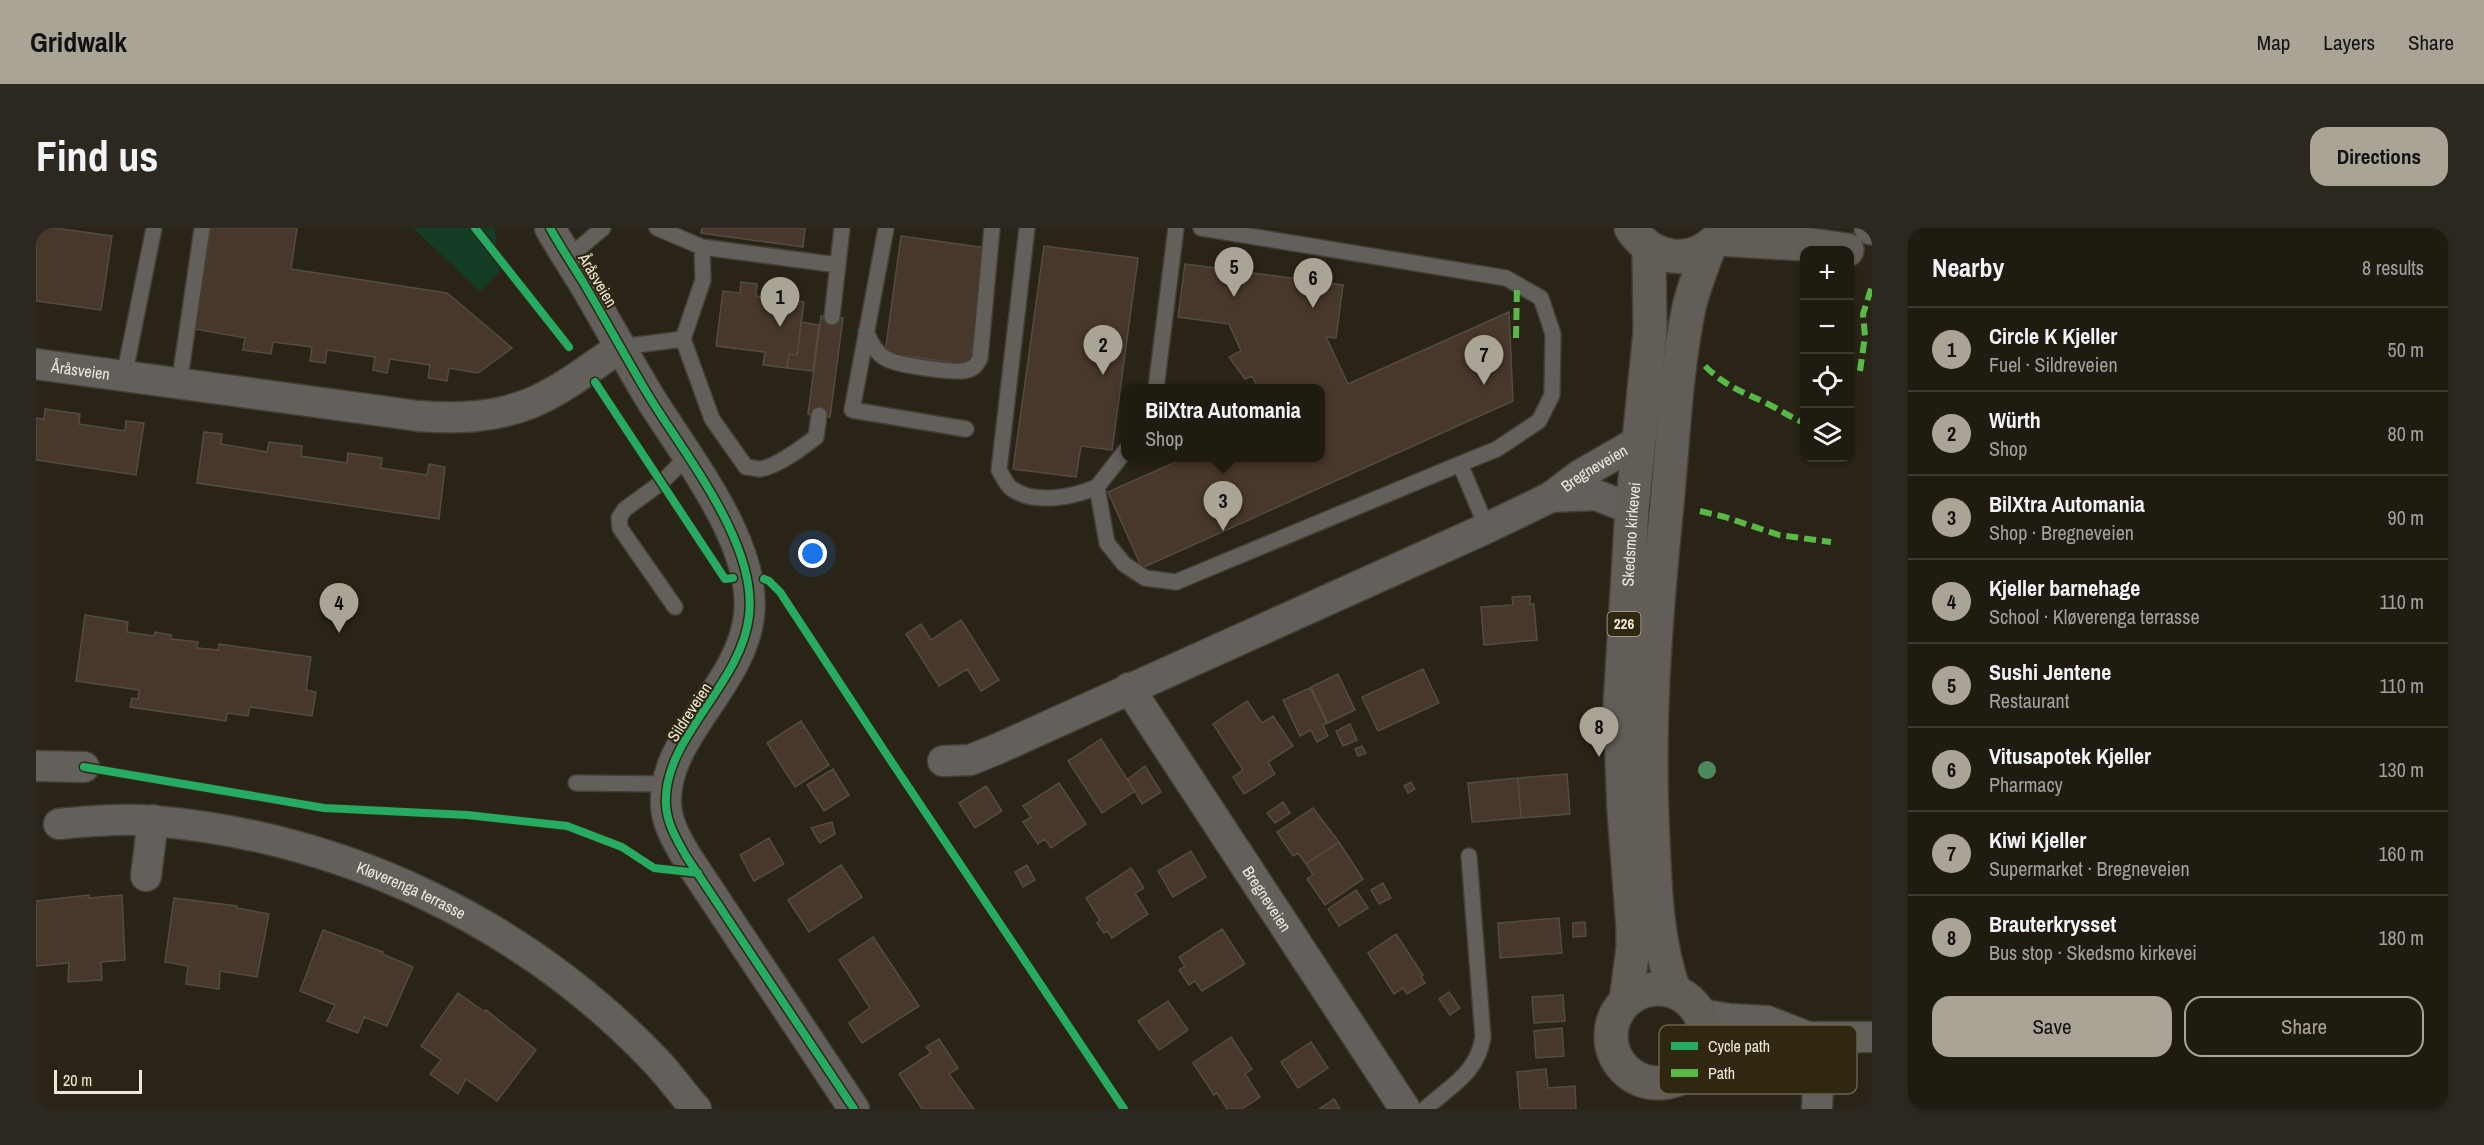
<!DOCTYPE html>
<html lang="en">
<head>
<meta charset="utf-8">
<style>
	:root { --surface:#1f1b11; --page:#2c281f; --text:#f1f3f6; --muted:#a1a19f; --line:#3c3931; --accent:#aaa496 }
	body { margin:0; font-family:"Archivo Narrow",sans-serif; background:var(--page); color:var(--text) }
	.controls { position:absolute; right:18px; top:18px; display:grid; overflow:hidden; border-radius:12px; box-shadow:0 2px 4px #0004 }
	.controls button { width:54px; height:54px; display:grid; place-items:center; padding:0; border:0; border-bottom:2px solid var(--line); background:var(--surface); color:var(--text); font:30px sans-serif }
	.scale { position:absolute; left:18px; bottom:15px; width:88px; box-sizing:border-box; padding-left:6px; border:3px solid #efe9db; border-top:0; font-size:16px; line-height:21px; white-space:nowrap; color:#efe9db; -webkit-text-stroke:4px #302710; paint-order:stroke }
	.you { position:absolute; left:777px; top:326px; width:21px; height:21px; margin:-15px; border:4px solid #fff; border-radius:50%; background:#1a73e8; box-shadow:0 0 0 9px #1a73e833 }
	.badge { display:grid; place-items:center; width:39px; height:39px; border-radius:50%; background:var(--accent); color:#111; font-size:20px; font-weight:700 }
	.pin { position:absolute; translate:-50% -50px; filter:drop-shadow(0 2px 3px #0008) }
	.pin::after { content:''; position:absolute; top:32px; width:21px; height:18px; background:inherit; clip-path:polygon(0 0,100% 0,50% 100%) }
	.popup { position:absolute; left:1085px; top:156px; width:204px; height:78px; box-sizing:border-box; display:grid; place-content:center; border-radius:12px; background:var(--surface); filter:drop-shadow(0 2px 4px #0005); font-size:20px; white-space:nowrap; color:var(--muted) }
	.popup b { font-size:22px; color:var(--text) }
	.popup::after { content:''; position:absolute; left:50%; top:100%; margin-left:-12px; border:12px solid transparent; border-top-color:var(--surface) }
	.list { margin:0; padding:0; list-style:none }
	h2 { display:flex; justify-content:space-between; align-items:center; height:78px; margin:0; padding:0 24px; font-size:26px }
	h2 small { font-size:20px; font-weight:400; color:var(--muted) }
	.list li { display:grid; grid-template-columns:39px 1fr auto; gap:18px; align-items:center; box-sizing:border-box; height:84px; padding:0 24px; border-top:2px solid var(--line) }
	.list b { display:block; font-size:22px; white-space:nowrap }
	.list p { margin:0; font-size:20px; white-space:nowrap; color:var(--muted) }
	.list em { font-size:20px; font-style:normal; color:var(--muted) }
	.actions { display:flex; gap:12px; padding:18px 24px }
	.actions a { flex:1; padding:14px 0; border:2px solid var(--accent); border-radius:18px; text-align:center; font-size:21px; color:var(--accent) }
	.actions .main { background:var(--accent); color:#111 }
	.icon { flex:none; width:33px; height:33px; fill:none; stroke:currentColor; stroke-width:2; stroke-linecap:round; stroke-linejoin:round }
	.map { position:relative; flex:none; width:1836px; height:881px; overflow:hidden; border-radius:18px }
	header { display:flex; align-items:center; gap:36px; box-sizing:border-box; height:84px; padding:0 30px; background:var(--accent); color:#111 }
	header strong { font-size:28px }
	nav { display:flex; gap:33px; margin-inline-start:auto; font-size:21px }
	.intro { display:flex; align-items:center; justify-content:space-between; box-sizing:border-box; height:144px; padding:0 36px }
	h1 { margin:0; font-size:42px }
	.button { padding:15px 27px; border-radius:18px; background:var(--accent); color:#111; font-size:21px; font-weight:700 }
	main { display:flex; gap:36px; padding:0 36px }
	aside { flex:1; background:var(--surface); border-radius:18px; box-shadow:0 2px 4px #0004 }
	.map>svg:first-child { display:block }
</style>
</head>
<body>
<header>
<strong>Gridwalk</strong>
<nav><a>Map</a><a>Layers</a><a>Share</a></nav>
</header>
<div class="intro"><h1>Find us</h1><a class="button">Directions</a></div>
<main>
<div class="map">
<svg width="1836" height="881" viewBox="0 0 1836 881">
	<rect width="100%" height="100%" fill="#292417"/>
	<path fill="#133d24" d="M 377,0 L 459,0 L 463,44 L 444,63 Z"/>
	<path fill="#48372b" stroke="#534c44" stroke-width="1.5" d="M 0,0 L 19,0 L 76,8 L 65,82 L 0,73 Z
		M 175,0 L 261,0 L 255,41 L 411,65 L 476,120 L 442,145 L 413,140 L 411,153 L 392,150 L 394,137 L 354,131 L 351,145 L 337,142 L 339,129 L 291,122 L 289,135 L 274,133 L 276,119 L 237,114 L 235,126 L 207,122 L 209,110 L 159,101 Z
		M 666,0 L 769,0 L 767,19 L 665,5 Z
		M 865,8 L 950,20 L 934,137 L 849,125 Z
		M 1008,18 L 1102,30 L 1076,222 L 1045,218 L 1040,249 L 977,241 Z
		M 1149,36 L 1307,57 L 1300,110 L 1290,109 L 1312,156 L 1473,84 L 1477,173 L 1106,340 L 1072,264 L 1149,230 L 1284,230 L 1284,160 L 1222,160 L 1216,148 L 1209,151 L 1193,129 L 1205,123 L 1193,96 L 1142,89 Z
		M 705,54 L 721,56 L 720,68 L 768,74 L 761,127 L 753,126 L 751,140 L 727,137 L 729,124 L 680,118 L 687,63 L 704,65 Z
		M 785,88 L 807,90 L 794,189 L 772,186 Z
		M 765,94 L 783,97 L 777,143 L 751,140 L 753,126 L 761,127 Z
		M 9,181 L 44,186 L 43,196 L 89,203 L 90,193 L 108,195 L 100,247 L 0,232 L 0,190 L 8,191 Z
		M 168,204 L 186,206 L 185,216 L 231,224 L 233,214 L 266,218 L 265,228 L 311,235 L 312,225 L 346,230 L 345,240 L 391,247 L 393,236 L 409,239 L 403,291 L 161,255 Z
		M 1494,368 L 1494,376 L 1498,376 L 1501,412 L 1448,417 L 1445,379 L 1477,377 L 1476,369 Z
		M 49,387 L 92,394 L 91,404 L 118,408 L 119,404 L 135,407 L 135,411 L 162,414 L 161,420 L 182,422 L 183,416 L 275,429 L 270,462 L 280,464 L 276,488 L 214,479 L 212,488 L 191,485 L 190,493 L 94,479 L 96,470 L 102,471 L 103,462 L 40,453 Z
		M 925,392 L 963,452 L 945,463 L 931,441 L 903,458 L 870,406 L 885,396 L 895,412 Z
		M 1387,441 L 1403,475 L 1342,503 L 1326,469 Z
		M 1302,446 L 1319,482 L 1292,495 L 1275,459 Z
		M 1274,460 L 1291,495 L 1287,497 L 1292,508 L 1281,514 L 1275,502 L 1264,508 L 1247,472 Z
		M 1211,473 L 1226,495 L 1237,488 L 1257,518 L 1232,534 L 1239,546 L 1208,566 L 1197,549 L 1207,542 L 1177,496 Z
		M 765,493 L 793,537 L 759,559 L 731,515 Z
		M 1314,496 L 1321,512 L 1307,518 L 1300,503 Z
		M 1065,511 L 1099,563 L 1066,585 L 1032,533 Z
		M 1326,518 L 1330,525 L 1322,528 L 1319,521 Z
		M 1109,538 L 1125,564 L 1106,576 L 1092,551 Z
		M 797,541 L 813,567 L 788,583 L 771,557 Z
		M 1531,546 L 1534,586 L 1485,590 L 1482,550 Z
		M 1482,550 L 1485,590 L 1436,594 L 1432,555 Z
		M 1375,554 L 1379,561 L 1372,565 L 1368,558 Z
		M 1023,555 L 1050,596 L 1015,620 L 1009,611 L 1002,616 L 987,594 L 995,589 L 987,578 Z
		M 950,558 L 966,583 L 939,600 L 923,575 Z
		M 1247,574 L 1254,585 L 1239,595 L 1231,585 Z
		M 1277,580 L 1303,614 L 1270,636 L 1262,625 L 1257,628 L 1241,604 Z
		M 796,594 L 799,606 L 784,615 L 775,600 Z
		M 733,610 L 748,636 L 718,653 L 704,627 Z
		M 1303,614 L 1327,651 L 1289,677 L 1271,651 L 1277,647 L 1270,636 Z
		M 1155,623 L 1170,649 L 1137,669 L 1122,643 Z
		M 805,637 L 826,669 L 773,704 L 752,672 Z
		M 991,637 L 999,652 L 987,659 L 979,644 Z
		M 1095,640 L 1108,660 L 1099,665 L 1112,686 L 1076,710 L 1071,703 L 1068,705 L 1061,695 L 1064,692 L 1050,670 Z
		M 1347,655 L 1355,670 L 1343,676 L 1335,662 Z
		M 1320,662 L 1332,680 L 1303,698 L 1292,681 Z
		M 53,667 L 53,670 L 86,667 L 89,732 L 65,734 L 66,752 L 32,754 L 33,735 L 0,738 L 0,673 Z
		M 138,670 L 201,678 L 201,680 L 233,686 L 221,749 L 184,743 L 183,761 L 150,756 L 152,738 L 129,734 Z
		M 1523,690 L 1526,725 L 1464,730 L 1462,695 Z
		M 1549,694 L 1550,708 L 1537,709 L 1537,695 Z
		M 1186,701 L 1209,736 L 1166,763 L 1159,753 L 1153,757 L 1143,742 L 1149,738 L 1143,729 Z
		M 287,702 L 347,724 L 346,726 L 377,739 L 351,798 L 328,789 L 322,805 L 291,793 L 299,777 L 264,763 Z
		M 1360,706 L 1387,747 L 1385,749 L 1389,755 L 1371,766 L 1367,760 L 1358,766 L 1332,725 Z
		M 837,709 L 883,778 L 826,815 L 813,795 L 834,780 L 803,732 Z
		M 1413,764 L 1424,780 L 1414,787 L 1403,771 Z
		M 422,765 L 449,784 L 450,782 L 500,822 L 461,873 L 430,851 L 422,866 L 394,846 L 405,832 L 385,818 Z
		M 1527,767 L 1529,793 L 1498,795 L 1496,769 Z
		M 1132,773 L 1152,802 L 1123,822 L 1102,793 Z
		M 1526,800 L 1528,828 L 1500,830 L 1498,803 Z
		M 1195,809 L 1216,841 L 1209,846 L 1224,869 L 1206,881 L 1191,881 L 1181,865 L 1178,867 L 1157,835 Z
		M 903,811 L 922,840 L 913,846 L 938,881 L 886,881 L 863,846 L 895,825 L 890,819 Z
		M 1275,814 L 1292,840 L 1262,860 L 1245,834 Z
		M 1510,841 L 1512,860 L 1539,858 L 1540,881 L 1484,881 L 1481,844 Z
		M 1298,871 L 1304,881 L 1283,881 Z"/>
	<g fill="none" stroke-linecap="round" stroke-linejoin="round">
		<defs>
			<path id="service" d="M 621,0 L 666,19 L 667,52 L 647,111 L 676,191 L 710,239 C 714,239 720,241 724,241 C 741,239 767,219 780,209 L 783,187
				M 850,0 L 816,182 L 930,201
				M 991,0 L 963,242 C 967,248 970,257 976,261 C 1000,277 1037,269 1061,259
				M 1165,0 L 1470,50 L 1505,70 L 1517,106 L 1516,167 L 1503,193 L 1461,221 L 1424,236 L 1451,300
				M 666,19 L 802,37
				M 533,29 L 567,0
				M 796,89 L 806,0
				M 830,104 C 835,114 839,124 849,130 C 859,137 920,146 931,142 C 939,140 941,136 944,130 L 956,0
				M 585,119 L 647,111
				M 88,149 L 118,0
				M 143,157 L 166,1
				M 1120,160 L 1140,0
				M 1090,222 L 1061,259 L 1071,315 L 1088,336 L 1109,350 L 1140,354 L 1424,236
				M 639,379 L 584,300 L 583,290 L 589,281 L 626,254 L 651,229
				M 540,555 L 631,556
				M 1389,881 C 1415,857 1441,846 1447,809 L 1433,628"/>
			<g id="minor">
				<path d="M 514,0 C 524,18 536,36 547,54 C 569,91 589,128 611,165 C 647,225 722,315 713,388 C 705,458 626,510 630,577 C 631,596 641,612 650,628 L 818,881"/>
				<path id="s1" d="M 0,136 L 382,188 C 420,191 458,190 495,175 C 527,162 556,138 585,119"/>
				<path d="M 1515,269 L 1560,267 L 1596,281"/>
				<path id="s2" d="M 1093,460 L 1369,881"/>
				<path id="s3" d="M 907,533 L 934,532 L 959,522 L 1451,300 L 1515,269 L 1544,247 L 1603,213"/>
				<path d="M 0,538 L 48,539"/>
				<path id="s4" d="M 23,596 C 55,593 87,590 118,593 C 306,609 485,693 616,829 C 632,845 645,864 660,881"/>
				<path d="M 110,648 L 117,592"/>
				<path d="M 1664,786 L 1694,791 L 1731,793 L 1772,809"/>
				<path d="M 1665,829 L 1732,819 L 1772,809 L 1836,809"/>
				<path d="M 1781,881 L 1784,809"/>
			</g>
			<g id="trunk">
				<path d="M 1595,0 C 1616,33 1656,39 1683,9"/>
				<path d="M 1835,0 L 1836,0"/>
				<path d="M 1682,11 L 1768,16 L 1811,22"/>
				<circle cx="1622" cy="808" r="47"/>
				<path d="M 1638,763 C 1621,714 1619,664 1617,612 C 1611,503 1619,395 1630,286 C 1637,217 1639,147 1653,79 C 1658,59 1666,39 1673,19"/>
				<path id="s5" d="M 1590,773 L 1597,720 L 1597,700 L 1588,583 L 1584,478 L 1596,281 L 1614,104 L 1613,20"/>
			</g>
		</defs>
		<use href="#service" stroke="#433f34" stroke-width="18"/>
		<use href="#minor" stroke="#433f34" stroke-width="33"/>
		<use href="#trunk" stroke="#433f34" stroke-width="36"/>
		<use href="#service" stroke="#635f5b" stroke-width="15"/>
		<use href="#minor" stroke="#635f5b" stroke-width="30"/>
		<use href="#trunk" stroke="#625d56" stroke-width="33"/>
		<path stroke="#58b947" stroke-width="6" stroke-dasharray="12 6" stroke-linecap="butt" d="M 1480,110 L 1481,57
			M 1669,138 C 1691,160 1708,164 1734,177 C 1746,183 1756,190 1768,195
			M 1824,143 L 1829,108 L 1827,86 L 1836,58
			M 1664,283 L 1689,289 L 1743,307 L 1795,314"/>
		<defs>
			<path id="cycleway" d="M 439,0 L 533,119
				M 514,0 C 524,18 536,36 547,54 C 569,91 589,128 611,165 C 647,225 722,315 713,388 C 705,458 626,510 630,577 C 631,596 641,612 650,628 L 818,881
				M 559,154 L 689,351 L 697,350
				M 728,351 L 733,353 L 744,364 L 853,530 L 1088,881
				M 48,539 L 288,580 L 431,587 L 531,598 L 586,619 L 618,640 L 662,645"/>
		</defs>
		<use href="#cycleway" stroke="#302710" stroke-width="11"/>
		<use href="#cycleway" stroke="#26ab63" stroke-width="8"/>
	</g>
	<circle fill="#4b885c" cx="1671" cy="542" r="9"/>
	<g text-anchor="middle" stroke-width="4.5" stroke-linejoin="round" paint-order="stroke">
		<rect fill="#302710" stroke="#b6af9e" stroke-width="1.5" x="1571.5" y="384" width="33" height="24" rx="4.5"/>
		<g font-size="15" font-weight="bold" fill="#efe9db">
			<text x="1588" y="401">226</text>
		</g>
		<g font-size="16" fill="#efe9db" stroke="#302710">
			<text transform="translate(562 52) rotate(59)" y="6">Åråsveien</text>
			<text dy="6" stroke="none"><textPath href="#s1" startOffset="45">Åråsveien</textPath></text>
			<text dy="6" stroke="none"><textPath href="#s3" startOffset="717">Bregneveien</textPath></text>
			<text dy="6" stroke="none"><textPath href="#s5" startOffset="468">Skedsmo kirkevei</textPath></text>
			<text transform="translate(653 484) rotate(-57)" y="6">Sildreveien</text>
			<text dy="6" stroke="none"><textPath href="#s4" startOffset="363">Kløverenga terrasse</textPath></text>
			<text dy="6" stroke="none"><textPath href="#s2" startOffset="252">Bregneveien</textPath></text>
		</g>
	</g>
	<rect x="1623" y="797" width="198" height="69" rx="9" fill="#302710" stroke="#69614d" stroke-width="1.5"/>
	<rect x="1635" y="814" width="27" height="8" fill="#26ab63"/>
	<rect x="1635" y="841" width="27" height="8" fill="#58b947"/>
	<g font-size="16" fill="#efe9db">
		<text x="1672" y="824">Cycle path</text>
		<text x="1672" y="851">Path</text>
	</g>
</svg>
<div class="controls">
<button>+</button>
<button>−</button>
<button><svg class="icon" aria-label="locate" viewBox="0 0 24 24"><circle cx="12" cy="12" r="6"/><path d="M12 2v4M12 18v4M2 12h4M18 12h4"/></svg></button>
<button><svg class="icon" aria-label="layers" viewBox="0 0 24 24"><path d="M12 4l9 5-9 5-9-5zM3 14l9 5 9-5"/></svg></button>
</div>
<div class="scale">20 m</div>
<div class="you"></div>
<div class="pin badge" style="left:744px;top:99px">1</div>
<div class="pin badge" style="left:1067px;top:147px">2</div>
<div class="pin badge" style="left:1187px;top:303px">3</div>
<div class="popup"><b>BilXtra Automania</b>Shop</div>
<div class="pin badge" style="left:303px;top:405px">4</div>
<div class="pin badge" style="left:1198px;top:69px">5</div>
<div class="pin badge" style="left:1277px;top:80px">6</div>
<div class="pin badge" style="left:1448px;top:157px">7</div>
<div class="pin badge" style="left:1563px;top:529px">8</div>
</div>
<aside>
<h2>Nearby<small>8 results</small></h2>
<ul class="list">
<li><span class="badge">1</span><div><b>Circle K Kjeller</b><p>Fuel · Sildreveien</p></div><em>50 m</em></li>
<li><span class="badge">2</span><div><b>Würth</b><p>Shop</p></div><em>80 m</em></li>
<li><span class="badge">3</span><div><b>BilXtra Automania</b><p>Shop · Bregneveien</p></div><em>90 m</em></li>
<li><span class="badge">4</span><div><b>Kjeller barnehage</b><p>School · Kløverenga terrasse</p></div><em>110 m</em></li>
<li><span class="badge">5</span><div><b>Sushi Jentene</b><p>Restaurant</p></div><em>110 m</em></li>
<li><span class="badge">6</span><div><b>Vitusapotek Kjeller</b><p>Pharmacy</p></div><em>130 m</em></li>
<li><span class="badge">7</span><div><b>Kiwi Kjeller</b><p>Supermarket · Bregneveien</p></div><em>160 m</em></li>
<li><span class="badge">8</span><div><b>Brauterkrysset</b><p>Bus stop · Skedsmo kirkevei</p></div><em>180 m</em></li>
</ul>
<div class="actions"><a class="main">Save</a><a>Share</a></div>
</aside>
</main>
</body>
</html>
